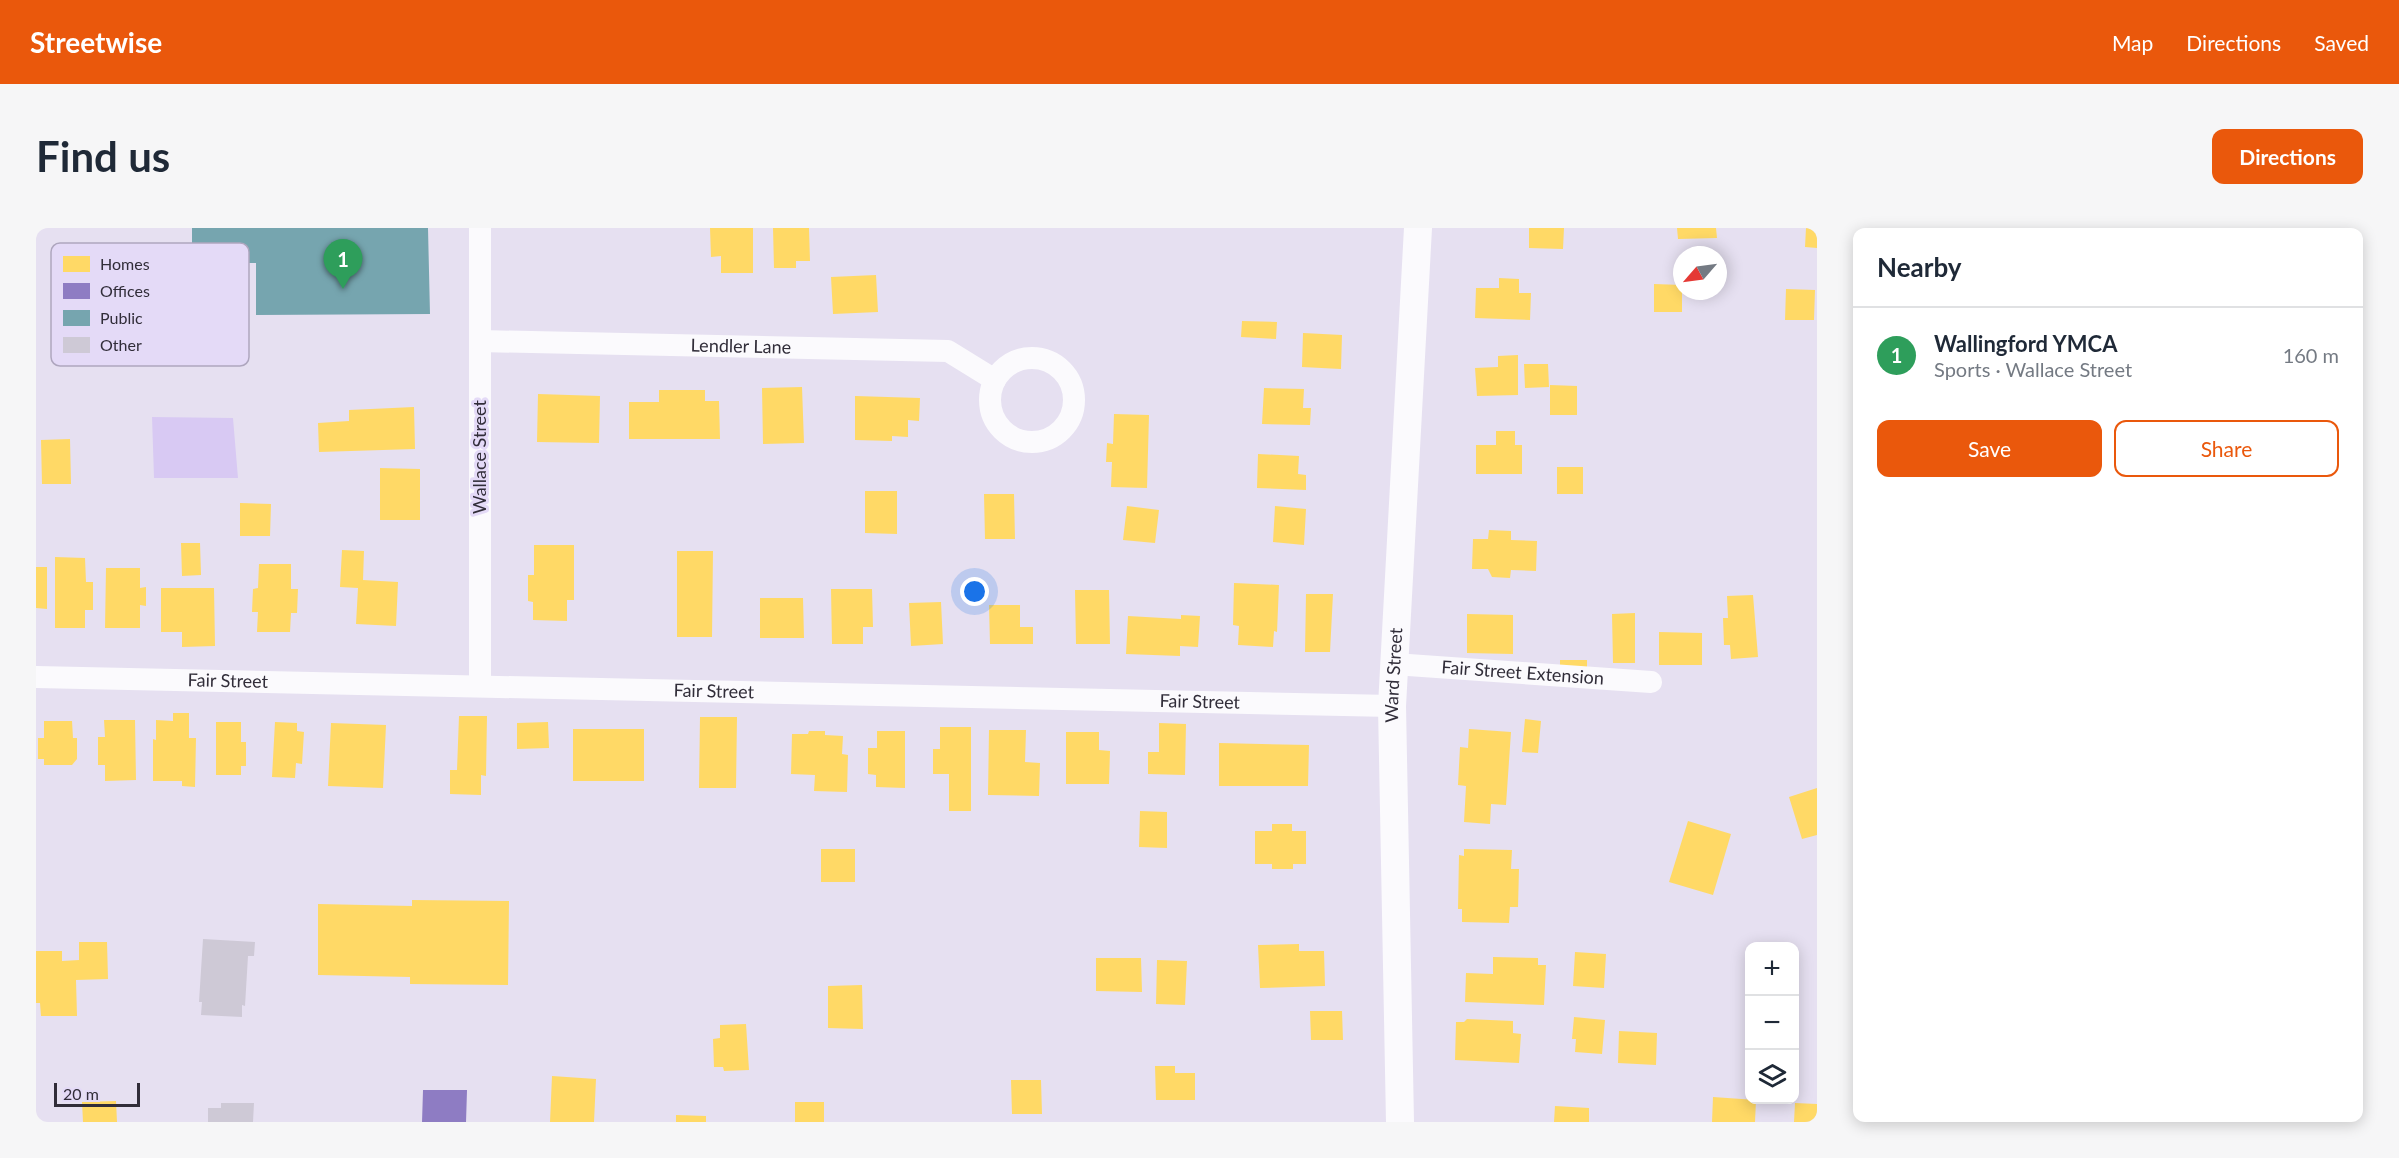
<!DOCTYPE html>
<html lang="en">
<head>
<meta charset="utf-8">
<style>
	:root { --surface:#fff; --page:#f6f6f7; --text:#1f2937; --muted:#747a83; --line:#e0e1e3; --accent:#ea580c }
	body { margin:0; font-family:Lato,sans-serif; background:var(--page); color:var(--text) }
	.controls { position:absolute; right:18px; bottom:18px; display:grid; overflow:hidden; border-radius:12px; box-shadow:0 3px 15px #0003 }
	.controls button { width:54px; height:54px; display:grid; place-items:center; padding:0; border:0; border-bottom:2px solid var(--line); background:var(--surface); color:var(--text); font:30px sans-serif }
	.compass { position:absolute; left:1637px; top:18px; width:54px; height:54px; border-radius:50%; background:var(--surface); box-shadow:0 3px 15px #0003; rotate:242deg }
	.scale { position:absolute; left:18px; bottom:15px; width:86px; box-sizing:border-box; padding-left:6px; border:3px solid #312d39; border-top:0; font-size:16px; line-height:21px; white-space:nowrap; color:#312d39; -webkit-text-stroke:4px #e4daf7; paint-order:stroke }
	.you { position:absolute; left:939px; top:364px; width:21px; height:21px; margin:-15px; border:4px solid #fff; border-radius:50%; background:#1a73e8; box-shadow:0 0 0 9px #1a73e833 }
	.badge { display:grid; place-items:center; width:39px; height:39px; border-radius:50%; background:var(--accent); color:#fff; font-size:20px; font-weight:700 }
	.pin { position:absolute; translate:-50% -50px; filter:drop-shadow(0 2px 3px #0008) }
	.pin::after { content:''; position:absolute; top:32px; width:21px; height:18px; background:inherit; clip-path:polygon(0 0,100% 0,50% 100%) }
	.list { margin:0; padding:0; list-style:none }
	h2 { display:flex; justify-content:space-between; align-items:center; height:78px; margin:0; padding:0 24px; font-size:26px }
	h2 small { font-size:20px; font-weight:400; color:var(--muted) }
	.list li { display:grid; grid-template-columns:39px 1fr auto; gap:18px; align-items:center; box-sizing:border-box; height:96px; padding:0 24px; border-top:2px solid var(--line) }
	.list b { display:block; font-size:22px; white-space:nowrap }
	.list p { margin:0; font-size:20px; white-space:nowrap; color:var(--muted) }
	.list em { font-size:20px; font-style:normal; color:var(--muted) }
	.actions { display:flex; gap:12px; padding:18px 24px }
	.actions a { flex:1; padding:14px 0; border:2px solid var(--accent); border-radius:12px; text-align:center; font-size:21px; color:var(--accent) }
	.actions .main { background:var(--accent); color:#fff }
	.icon { flex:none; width:33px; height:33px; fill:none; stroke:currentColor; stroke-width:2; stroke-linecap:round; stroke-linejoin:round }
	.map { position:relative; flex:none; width:1781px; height:894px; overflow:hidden; border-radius:12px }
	header { display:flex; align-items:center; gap:36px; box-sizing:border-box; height:84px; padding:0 30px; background:var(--accent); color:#fff }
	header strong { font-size:28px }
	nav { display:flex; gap:33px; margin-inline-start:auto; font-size:21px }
	.intro { display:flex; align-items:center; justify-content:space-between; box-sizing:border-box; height:144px; padding:0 36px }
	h1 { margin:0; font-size:42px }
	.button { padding:15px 27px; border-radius:12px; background:var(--accent); color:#fff; font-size:21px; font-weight:700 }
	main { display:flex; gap:36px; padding:0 36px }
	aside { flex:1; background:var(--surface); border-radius:12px; box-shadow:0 3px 15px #0003 }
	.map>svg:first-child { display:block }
</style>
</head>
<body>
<header>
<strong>Streetwise</strong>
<nav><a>Map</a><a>Directions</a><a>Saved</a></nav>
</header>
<div class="intro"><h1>Find us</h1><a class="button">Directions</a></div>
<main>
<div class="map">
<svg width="1781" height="894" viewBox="0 0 1781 894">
	<rect width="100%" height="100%" fill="#e6e0f1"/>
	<path fill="#d8c9f3" d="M 116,189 L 197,190 L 202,250 L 118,250 Z"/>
	<path fill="#ffd966" d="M 674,0 L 717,0 L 717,45 L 685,45 L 685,28 L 675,29 Z
		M 737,0 L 773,0 L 774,33 L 760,33 L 760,40 L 738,40 Z
		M 1493,0 L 1528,0 L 1527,21 L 1493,20 Z
		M 1641,0 L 1680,0 L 1681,10 L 1642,11 Z
		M 1770,0 L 1781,0 L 1781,20 L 1769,19 Z
		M 840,47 L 842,84 L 797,86 L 795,49 Z
		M 1463,50 L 1483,51 L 1483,65 L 1495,65 L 1494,92 L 1439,90 L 1440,60 L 1463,60 Z
		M 1618,56 L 1646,57 L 1646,84 L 1618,84 Z
		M 1750,61 L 1779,62 L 1778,92 L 1749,92 Z
		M 1206,93 L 1241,94 L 1240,111 L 1205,109 Z
		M 1267,105 L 1306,107 L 1305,141 L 1266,139 Z
		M 1482,127 L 1482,167 L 1441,168 L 1439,140 L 1462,139 L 1462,128 Z
		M 1488,136 L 1512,136 L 1513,159 L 1489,160 Z
		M 1514,157 L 1541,158 L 1541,187 L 1514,187 Z
		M 766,159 L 768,215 L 727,216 L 726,160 Z
		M 1228,160 L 1268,161 L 1267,180 L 1275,180 L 1274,197 L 1226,196 Z
		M 623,162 L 669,162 L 669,173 L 683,173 L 684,211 L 593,211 L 593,174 L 623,174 Z
		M 502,166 L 564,168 L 563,215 L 501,214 Z
		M 819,168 L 884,170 L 883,193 L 872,192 L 872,209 L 856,208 L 856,213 L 819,212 Z
		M 378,179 L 379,221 L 283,224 L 282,195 L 313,193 L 313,182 Z
		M 1078,186 L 1113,187 L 1111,260 L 1075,259 L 1076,234 L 1070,234 L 1071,215 L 1077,216 Z
		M 1460,203 L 1479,203 L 1479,217 L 1486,217 L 1486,246 L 1440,246 L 1440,217 L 1460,217 Z
		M 34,211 L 35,256 L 6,256 L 5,212 Z
		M 1222,226 L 1263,228 L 1262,246 L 1270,247 L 1270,262 L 1221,260 Z
		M 1521,239 L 1547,239 L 1547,266 L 1521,266 Z
		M 344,240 L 384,241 L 384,292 L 344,292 Z
		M 829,263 L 861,263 L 861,306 L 829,305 Z
		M 948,266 L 978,266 L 979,311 L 949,311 Z
		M 204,275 L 235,276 L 234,308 L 204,308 Z
		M 1091,278 L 1123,282 L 1119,315 L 1087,312 Z
		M 1239,278 L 1270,281 L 1268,317 L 1237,314 Z
		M 1453,302 L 1475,303 L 1475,312 L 1501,313 L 1500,343 L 1475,342 L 1474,350 L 1456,349 L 1452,341 L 1436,341 L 1437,311 L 1452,311 Z
		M 145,315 L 164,315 L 165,347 L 146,348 Z
		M 498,317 L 538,317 L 538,372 L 531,372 L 531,393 L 497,392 L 497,374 L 492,373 L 492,347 L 498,347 Z
		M 306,322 L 328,323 L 327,352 L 362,354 L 360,398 L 320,396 L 322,360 L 304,359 Z
		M 641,323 L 677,323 L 676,409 L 641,409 Z
		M 19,329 L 49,330 L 50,354 L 57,354 L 57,382 L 49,382 L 49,400 L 19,400 Z
		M 223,336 L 255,336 L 255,361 L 262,361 L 261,385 L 255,385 L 254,404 L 221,404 L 222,384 L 216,384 L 217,361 L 222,360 Z
		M 0,339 L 11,339 L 11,381 L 0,380 Z
		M 70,340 L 104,340 L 104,360 L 110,359 L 110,378 L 104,377 L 104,400 L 69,400 Z
		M 1198,355 L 1243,357 L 1241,404 L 1238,403 L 1237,419 L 1202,417 L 1203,398 L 1197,397 Z
		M 125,360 L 178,360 L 179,418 L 146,419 L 146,404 L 125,404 Z
		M 795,361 L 836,361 L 837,399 L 827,399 L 827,416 L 796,416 Z
		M 1039,362 L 1073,362 L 1074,416 L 1040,416 Z
		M 1270,366 L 1297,366 L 1294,424 L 1269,424 Z
		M 1717,367 L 1722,429 L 1695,431 L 1694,417 L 1688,417 L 1687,390 L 1692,390 L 1691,368 Z
		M 724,370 L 767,370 L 768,410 L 724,410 Z
		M 905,374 L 907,416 L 875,418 L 873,375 Z
		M 953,377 L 984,377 L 984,399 L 997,399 L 997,416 L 954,416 Z
		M 1599,385 L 1599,435 L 1577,435 L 1576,386 Z
		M 1431,386 L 1477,387 L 1477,426 L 1431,425 Z
		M 1145,387 L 1164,388 L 1162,419 L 1144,418 L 1144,428 L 1090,426 L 1092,388 L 1145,391 Z
		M 1623,404 L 1666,405 L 1666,437 L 1623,437 Z
		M 1524,432 L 1551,432 L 1551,447 L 1524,447 Z
		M 137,485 L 153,485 L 153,510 L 160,510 L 159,559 L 146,558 L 146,553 L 117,553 L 117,511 L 120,512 L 120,492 L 137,493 Z
		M 423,488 L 451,488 L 450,548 L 445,547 L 445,567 L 414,566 L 414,542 L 421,542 Z
		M 664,489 L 701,489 L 700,560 L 663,560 Z
		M 1489,491 L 1505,493 L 1502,525 L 1486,524 Z
		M 68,492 L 99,492 L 100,552 L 69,553 L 69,537 L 62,537 L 62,509 L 69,509 Z
		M 8,493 L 36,493 L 37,510 L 41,510 L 41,531 L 36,537 L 8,537 L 8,531 L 2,531 L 2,510 L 8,510 Z
		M 180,494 L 205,494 L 205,514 L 210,514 L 210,538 L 205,538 L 205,547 L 180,547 Z
		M 239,494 L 261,495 L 261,503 L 268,504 L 266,536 L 260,535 L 259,550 L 236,549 Z
		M 512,494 L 513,520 L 481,521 L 481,495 Z
		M 295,495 L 350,497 L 347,560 L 292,558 Z
		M 1123,495 L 1150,496 L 1149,547 L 1112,546 L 1112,524 L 1123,524 Z
		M 904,499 L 935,499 L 935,583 L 913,583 L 913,546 L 897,546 L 897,521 L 904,521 Z
		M 537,501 L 608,501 L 608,553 L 537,553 Z
		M 1433,501 L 1475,504 L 1470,577 L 1455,576 L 1454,596 L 1428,594 L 1430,558 L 1422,557 L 1424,519 L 1432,520 Z
		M 953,502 L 990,502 L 989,534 L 1004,535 L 1003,568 L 952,567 Z
		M 773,503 L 789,503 L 789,507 L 807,508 L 806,526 L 812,527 L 811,564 L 778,563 L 779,547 L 755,546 L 756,506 L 772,506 Z
		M 841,503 L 869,503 L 869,560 L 840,559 L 840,547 L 832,546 L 832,520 L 841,520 Z
		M 1030,504 L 1063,504 L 1063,522 L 1074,523 L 1073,556 L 1030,556 Z
		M 1183,515 L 1273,517 L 1272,558 L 1183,558 Z
		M 1781,560 L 1781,607 L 1766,611 L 1753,569 Z
		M 1104,583 L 1131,584 L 1131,620 L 1103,619 Z
		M 1652,593 L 1695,606 L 1677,667 L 1633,654 Z
		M 1236,596 L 1256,596 L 1256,603 L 1270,603 L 1270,636 L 1257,636 L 1257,641 L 1236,641 L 1236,636 L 1219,636 L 1219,603 L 1236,603 Z
		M 785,621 L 819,621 L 819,654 L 785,654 Z
		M 1428,621 L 1476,622 L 1475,641 L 1483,641 L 1482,679 L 1474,679 L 1473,695 L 1426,694 L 1426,681 L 1422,681 L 1423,627 L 1428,628 Z
		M 376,672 L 473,673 L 472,757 L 374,756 L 374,749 L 282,747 L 282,676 L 376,678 Z
		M 43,714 L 71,714 L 72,751 L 40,752 L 41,788 L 5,788 L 4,775 L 0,775 L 0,723 L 26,723 L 26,733 L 43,732 Z
		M 1263,716 L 1263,723 L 1288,723 L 1289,758 L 1224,760 L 1222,717 Z
		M 1539,724 L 1570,726 L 1568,760 L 1537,758 Z
		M 1457,729 L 1502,730 L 1502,737 L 1510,737 L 1508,777 L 1429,774 L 1430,745 L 1457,746 Z
		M 1060,730 L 1105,730 L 1106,764 L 1060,763 Z
		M 1121,732 L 1151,733 L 1149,777 L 1120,776 Z
		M 826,757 L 827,801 L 792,800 L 792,758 Z
		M 1274,783 L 1306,783 L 1307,812 L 1275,812 Z
		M 1538,789 L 1569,792 L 1566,826 L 1539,824 L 1540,811 L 1536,811 Z
		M 1431,791 L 1477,793 L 1477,805 L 1485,806 L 1483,835 L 1419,832 L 1420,794 L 1428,794 Z
		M 710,796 L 713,842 L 688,843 L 687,839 L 678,839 L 677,811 L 684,810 L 684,797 Z
		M 1583,803 L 1621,805 L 1620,837 L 1582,835 Z
		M 1119,838 L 1139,838 L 1139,845 L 1159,845 L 1159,872 L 1120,872 Z
		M 516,848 L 560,851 L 558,894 L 514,894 Z
		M 975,852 L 1005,852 L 1006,886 L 976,886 Z
		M 1677,869 L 1720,872 L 1719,894 L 1676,894 Z
		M 80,873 L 81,894 L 47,894 L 46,874 Z
		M 759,874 L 788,874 L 788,894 L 759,894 Z
		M 1759,875 L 1781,876 L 1781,894 L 1758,894 Z
		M 1519,878 L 1553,880 L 1553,894 L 1518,894 Z
		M 640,887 L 670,888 L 670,894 L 640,894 Z"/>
	<path fill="#8e7cc3" d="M 387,862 L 431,862 L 430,894 L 386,894 Z"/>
	<path fill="#76a5af" d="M 156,0 L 392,0 L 394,86 L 220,87 L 220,35 L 156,35 Z"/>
	<path fill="#cec9d6" d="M 167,711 L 219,714 L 218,728 L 212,728 L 209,778 L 206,777 L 206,789 L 165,787 L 166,774 L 163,774 Z
		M 185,875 L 218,875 L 217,894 L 172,894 L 172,880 L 185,880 Z"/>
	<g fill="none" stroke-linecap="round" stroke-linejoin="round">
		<g stroke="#fbfafd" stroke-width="22">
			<path d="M 444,0 L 444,458"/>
			<path id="s1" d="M 444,113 L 912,123 L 959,152"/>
			<circle cx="996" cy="172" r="42"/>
			<path id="s2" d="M 1358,436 L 1615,454"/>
			<path id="s3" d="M 0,449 L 1356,478"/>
		</g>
		<path stroke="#fbfafd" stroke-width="28" id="s4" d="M 1364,894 L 1356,478 L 1382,0"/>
	</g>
	<g text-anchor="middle" stroke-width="6" stroke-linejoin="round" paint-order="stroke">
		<g font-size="18" fill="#312d39" stroke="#e4daf7">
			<text dy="6" stroke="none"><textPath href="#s1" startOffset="261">Lendler Lane</textPath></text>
			<text transform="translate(444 229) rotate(-90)" y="6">Wallace Street</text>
			<text dy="6" stroke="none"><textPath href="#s2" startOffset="129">Fair Street Extension</textPath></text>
			<text dy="6" stroke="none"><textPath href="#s4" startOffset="447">Ward Street</textPath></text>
			<text dy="6" stroke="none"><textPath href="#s3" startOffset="192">Fair Street</textPath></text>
			<text dy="6" stroke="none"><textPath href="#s3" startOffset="678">Fair Street</textPath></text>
			<text dy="6" stroke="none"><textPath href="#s3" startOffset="1164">Fair Street</textPath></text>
		</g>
	</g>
	<rect x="15" y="15" width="198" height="123" rx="9" fill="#e4daf7" stroke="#aea6be" stroke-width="1.5"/>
	<rect x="27" y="28" width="27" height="16" fill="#ffd966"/>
	<rect x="27" y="55" width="27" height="16" fill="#8e7cc3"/>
	<rect x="27" y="82" width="27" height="16" fill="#76a5af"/>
	<rect x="27" y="109" width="27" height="16" fill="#cec9d6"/>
	<g font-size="16" fill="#312d39">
		<text x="64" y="42">Homes</text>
		<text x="64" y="69">Offices</text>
		<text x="64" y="96">Public</text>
		<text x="64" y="123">Other</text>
	</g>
</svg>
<div class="controls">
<button>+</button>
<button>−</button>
<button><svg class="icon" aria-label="layers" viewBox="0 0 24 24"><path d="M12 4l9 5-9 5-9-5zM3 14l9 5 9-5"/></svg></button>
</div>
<svg class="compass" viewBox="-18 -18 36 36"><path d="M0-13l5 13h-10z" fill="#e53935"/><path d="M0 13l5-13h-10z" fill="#747a83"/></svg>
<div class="scale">20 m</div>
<div class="you"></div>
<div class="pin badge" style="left:307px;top:61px;background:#2e9e5b">1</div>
</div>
<aside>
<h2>Nearby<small></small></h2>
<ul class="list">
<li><span class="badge" style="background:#2e9e5b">1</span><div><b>Wallingford YMCA</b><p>Sports · Wallace Street</p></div><em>160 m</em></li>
</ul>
<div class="actions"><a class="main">Save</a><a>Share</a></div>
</aside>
</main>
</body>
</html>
